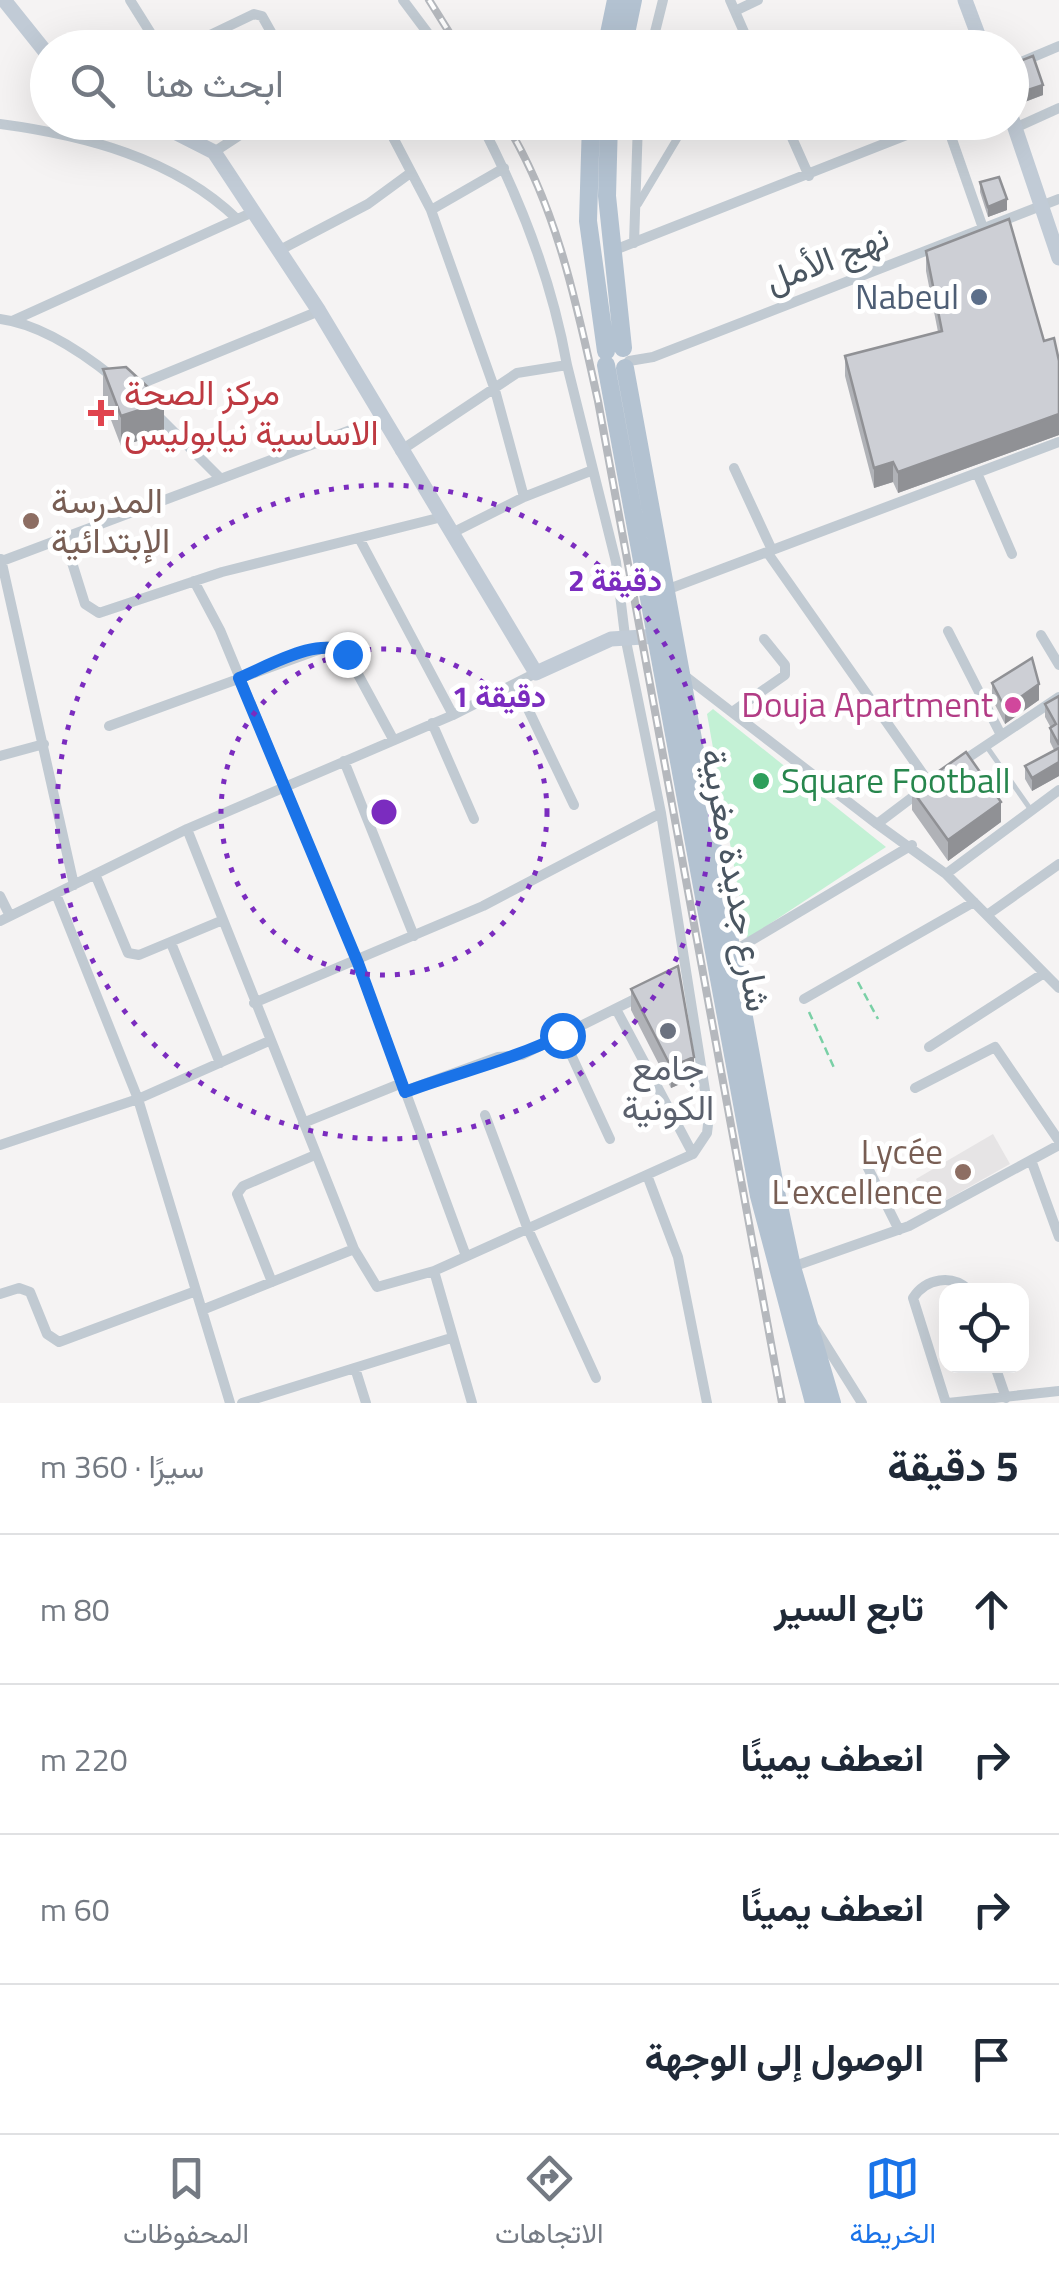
<!DOCTYPE html>
<html lang="ar">
<head>
<meta charset="utf-8">
<style>
	:root { --surface:#fff; --page:#f6f6f7; --text:#1f2937; --muted:#747a83; --line:#e0e1e3; --accent:#1a73e8 }
	body { margin:0; font-family:"Titillium Web",Vazirmatn,sans-serif; background:var(--page); color:var(--text); direction:rtl }
	.controls { position:absolute; right:30px; bottom:30px; display:grid; overflow:hidden; border-radius:20px; box-shadow:0 10px 40px #0002 }
	.controls button { width:90px; height:90px; display:grid; place-items:center; padding:0; border:0; border-bottom:2px solid var(--line); background:var(--surface); color:var(--text); font:50px sans-serif }
	.stop { position:absolute; width:30px; height:30px; margin:-22px; border:8px solid #1a73e8; border-radius:50%; background:#fff }
	.stop.end { background:#1a73e8; border-color:#fff; box-shadow:0 2px 10px #0008 }
	.list { margin:0; padding:0; list-style:none }
	h2 { display:flex; justify-content:space-between; align-items:center; height:130px; margin:0; padding:0 40px; font-size:42px }
	h2 small { font-size:32px; font-weight:400; color:var(--muted) }
	.list li { display:grid; grid-template-columns:65px 1fr auto; gap:30px; align-items:center; box-sizing:border-box; height:150px; padding:0 40px; border-top:2px solid var(--line) }
	.list b { display:block; font-size:38px; white-space:nowrap }
	.list em { font-size:32px; font-style:normal; color:var(--muted) }
	.icon { flex:none; width:55px; height:55px; fill:none; stroke:currentColor; stroke-width:2; stroke-linecap:round; stroke-linejoin:round }
	.map { position:relative; flex:none; width:1059px; height:1403px; overflow:hidden; direction:ltr }
	.search { position:absolute; background:var(--surface); box-shadow:0 10px 40px #0002; left:30px; right:30px; top:30px; height:110px; display:flex; align-items:center; gap:25px; box-sizing:border-box; padding:0 35px; border-radius:55px; color:var(--muted); font-size:38px }
	.sheet { height:730px; background:var(--surface) }
	nav { display:flex; justify-content:space-around; align-items:center; box-sizing:border-box; height:140px; border-top:2px solid var(--line); background:var(--surface); font-size:28px; color:var(--muted) }
	nav a { display:grid; justify-items:center; gap:5px }
	nav .on { color:var(--accent) }
	.map>svg:first-child { display:block }
</style>
</head>
<body>
<div class="map">
<svg width="1059" height="1403" viewBox="0 0 1059 1403">
	<rect width="100%" height="100%" fill="#f5f3f3"/>
	<path fill="#e6e4e5" d="M 993,1134 L 1010,1164 L 930,1209 L 916,1179 Z"/>
	<path fill="#c3f1d5" d="M 713,709 L 886,847 L 747,939 L 707,714 Z"/>
	<g fill="none" stroke-linecap="round" stroke-linejoin="round">
		<path stroke="#7ad0a6" stroke-width="2.5" stroke-dasharray="8 5" stroke-linecap="butt" d="M 858,982 L 878,1019
			M 809,1012 L 835,1070"/>
		<path stroke="#c1cad2" stroke-width="5" d="M 987,747 L 1031,810"/>
		<path stroke="#c1cad2" stroke-width="8" d="M 638,204 L 687,122"/>
		<path stroke="#c1cad2" stroke-width="10" d="M 130,0 L 160,48
			M 403,0 L 439,48
			M 730,0 L 751,48
			M 735,11 L 758,0
			M 183,48 L 254,14 L 262,16 L 280,48
			M 651,48 L 663,0
			M 1012,66 L 1059,46
			M 192,122 L 200,142
			M 385,122 L 431,210 L 495,390 L 524,497 L 452,533
			M 785,122 L 809,176
			M 0,124 C 83,135 174,158 237,219
			M 1015,128 L 1059,108
			M 214,152 L 260,122
			M 431,210 L 504,168
			M 634,243 L 638,122
			M 280,250 L 368,204 L 409,174
			M 612,251 L 937,123 L 948,128 L 983,228
			M 0,319 C 40,324 83,353 114,378
			M 12,321 L 253,212
			M 629,361 L 653,357 L 1059,199
			M 133,387 L 319,311
			M 157,415 L 220,478
			M 400,451 L 517,373 L 567,365 C 552,281 520,198 480,122
			M 734,468 L 772,550
			M 977,473 L 1012,554
			M 524,497 L 593,470
			M 64,537 L 85,604 L 99,613 L 222,572 L 442,517
			M 359,538 L 453,715
			M 767,552 L 930,784
			M 1,559 L 74,885
			M 2,561 L 380,419
			M 194,581 L 220,630 L 358,963 L 466,1256
			M 666,590 L 1059,442
			M 948,631 L 1001,735
			M 1041,635 L 1059,665
			M 681,673 L 877,824 L 946,874 L 1059,988
			M 516,684 L 574,805
			M 732,712 L 785,675 L 785,665 L 764,639
			M 432,723 L 474,819
			M 109,726 L 329,646 L 347,654 L 393,739
			M 0,756 L 44,744
			M 344,761 L 414,936
			M 960,763 L 1059,697
			M 877,824 L 922,790
			M 187,829 L 354,1249 L 377,1287 L 434,1271 L 693,1154 L 707,1133 L 709,1116 L 661,813 L 625,636 L 616,562 L 567,365
			M 95,874 L 128,953 L 139,955 L 223,920
			M 946,874 L 1059,790
			M 56,894 L 138,1099 L 230,1403
			M 0,896 L 10,916
			M 987,915 L 1059,864
			M 0,921 L 187,829 L 453,715 L 536,673
			M 171,943 L 220,1063
			M 732,952 L 912,845
			M 804,999 L 974,902
			M 254,1003 L 483,906 L 661,813
			M 616,1009 L 693,1154
			M 562,1035 L 610,1139
			M 929,1047 L 1044,973
			M 915,1088 L 995,1047 L 1059,1141
			M 405,1091 L 498,1057 L 522,1055 L 643,995
			M 485,1115 L 527,1227 L 596,1378
			M 303,1123 L 402,1083
			M 0,1145 L 138,1099 L 269,1041
			M 864,1160 L 899,1230
			M 1031,1160 L 1059,1237
			M 647,1175 L 678,1257 L 707,1403
			M 792,1267 L 909,1226 L 1059,1145
			M 434,1271 L 472,1403
			M 272,1282 L 237,1194 L 243,1186 L 315,1155
			M 0,1294 L 19,1288 L 30,1292 L 47,1334 L 59,1342 L 196,1291
			M 202,1310 L 354,1249
			M 815,1328 L 862,1403
			M 995,1366 L 1006,1398
			M 355,1368 L 366,1403
			M 242,1403 L 451,1338
			M 946,1403 L 913,1298 C 926,1278 952,1274 969,1290
			M 948,1403 L 1059,1391"/>
		<path stroke="#c1cbd6" stroke-width="15" d="M 4,0 L 48,55
			M 965,0 L 983,48
			M 1012,119 L 1059,258
			M 155,122 L 214,152 L 319,311 L 536,673 L 611,639 L 659,636"/>
		<path stroke="#b3c2d1" stroke-width="18" d="M 606,48 L 616,0
			M 623,48 L 633,0
			M 591,122 L 588,221 L 606,351
			M 609,122 L 607,196 L 623,348
			M 606,365 L 759,1196 L 814,1403
			M 625,368 L 776,1192 L 792,1267 L 832,1403"/>
		<defs>
			<path id="rail" d="M 429,0 L 459,48
				M 505,122 C 557,206 577,306 598,401 L 782,1403"/>
		</defs>
		<use href="#rail" stroke="#b5b8bd" stroke-width="8"/>
		<use href="#rail" stroke="#fff" stroke-width="4" stroke-dasharray="11" stroke-linecap="butt"/>
	</g>
	<path fill="#b0b2b7" d="M 1012,64 L 1043,95 L 1022,103 L 1012,75 Z
		M 957,122 L 991,122 L 963,133 Z
		M 980,182 L 1007,210 L 988,217 L 980,192 Z
		M 926,251 L 1044,341 L 1059,361 L 1059,435 L 898,493 L 893,482 L 874,488 L 845,376 L 845,356 L 938,332 L 926,271 Z
		M 103,369 L 164,433 L 121,446 L 103,399 Z
		M 992,683 L 1039,700 L 1005,724 L 992,699 Z
		M 1059,696 L 1059,776 L 1032,791 L 1025,779 L 1025,766 L 1054,750 L 1050,742 L 1050,728 L 1051,728 L 1045,717 L 1045,704 Z
		M 912,790 L 1001,822 L 948,861 L 912,810 Z
		M 631,989 L 694,1078 L 671,1088 L 631,1010 Z"/>
	<path fill="#909195" d="M 1043,85 L 1043,95 L 1022,103 L 1022,92 Z
		M 963,122 L 991,122 L 991,123 L 963,133 Z
		M 1007,199 L 1007,210 L 988,217 L 988,207 Z
		M 164,402 L 164,433 L 121,446 L 121,416 Z
		M 1059,414 L 1059,435 L 898,493 L 898,472 Z
		M 893,462 L 893,482 L 874,488 L 874,468 Z
		M 1039,684 L 1039,700 L 1005,724 L 1005,708 Z
		M 1059,762 L 1059,776 L 1032,791 L 1032,778 Z
		M 1001,802 L 1001,822 L 948,861 L 948,840 Z
		M 694,1057 L 694,1078 L 671,1088 L 671,1067 Z"/>
	<path fill="#cdcfd5" stroke="#909195" stroke-width="2.5" d="M 967,36 L 971,48 L 936,48 L 936,46 Z
		M 1033,56 L 1043,85 L 1022,92 L 1012,64 Z
		M 999,177 L 1007,199 L 988,207 L 980,182 Z
		M 1009,219 L 1044,341 L 1054,338 L 1059,361 L 1059,414 L 898,472 L 893,462 L 874,468 L 845,356 L 942,331 L 926,251 Z
		M 126,367 L 164,402 L 121,416 L 103,369 Z
		M 1032,658 L 1039,684 L 1005,708 L 992,683 Z
		M 1059,696 L 1059,745 L 1050,728 L 1056,724 L 1045,704 Z
		M 1059,748 L 1059,762 L 1032,778 L 1025,766 Z
		M 966,752 L 1001,802 L 948,840 L 912,790 Z
		M 678,966 L 694,1057 L 671,1067 L 631,989 Z"/>
	<g fill="none" stroke-linecap="round" stroke-linejoin="round">
		<path stroke="#1a73e8" stroke-width="12" d="M 347,654 C 321,634 267,667 239,678 L 358,963 L 405,1092 C 458,1072 513,1060 562,1035"/>
	</g>
	<g fill="none" stroke="#7b2cbf" stroke-width="5" stroke-dasharray="5 10">
		<circle cx="384" cy="812" r="163"/>
		<circle cx="384" cy="812" r="327"/>
	</g>
	<circle fill="#5c6f8a" stroke="#fff" stroke-width="4" cx="979" cy="297" r="10"/>
	<path fill="#e0444e" stroke="#fff" stroke-width="4" d="M96 398h10v10h10v10h-10v10h-10v-10h-10v-10h10z"/>
	<g fill="#8d6e63" stroke="#fff" stroke-width="4">
		<circle cx="31" cy="521" r="10"/>
		<circle cx="963" cy="1172" r="10"/>
	</g>
	<circle fill="#d1479c" stroke="#fff" stroke-width="4" cx="1013" cy="705" r="10"/>
	<circle fill="#2e9e5b" stroke="#fff" stroke-width="4" cx="761" cy="781" r="10"/>
	<circle fill="#6b7280" stroke="#fff" stroke-width="4" cx="668" cy="1031" r="10"/>
	<g text-anchor="middle" stroke-width="10" stroke-linejoin="round" paint-order="stroke">
		<g font-size="35" fill="#4a5661" stroke="#fff">
			<text transform="translate(827 259) rotate(-21)" y="12">نهج الأمل</text>
			<text transform="translate(736 880) rotate(80)" y="12">شارع جديدة مغربية</text>
		</g>
		<g font-size="35" fill="#4e5e75" stroke="#fff" text-anchor="end">
			<text x="959" y="309">Nabeul</text>
		</g>
		<g font-size="35" fill="#be3a42" stroke="#fff" text-anchor="start">
			<text x="124" y="405">مركز الصحة<tspan x="124" dy="40">الاساسية نيابوليس</tspan></text>
		</g>
		<g font-size="35" fill="#785e54" stroke="#fff" text-anchor="start">
			<text x="51" y="513">المدرسة<tspan x="51" dy="40">الإبتدائية</tspan></text>
			<text x="943" y="1164" text-anchor="end">Lycée<tspan x="943" dy="40">L'excellence</tspan></text>
		</g>
		<g font-size="35" fill="#b23c85" stroke="#fff" text-anchor="end">
			<text x="993" y="717">Douja Apartment</text>
		</g>
		<g font-size="35" fill="#27864d" stroke="#fff" text-anchor="start">
			<text x="781" y="793">Square Football</text>
		</g>
		<g font-size="35" fill="#5b616d" stroke="#fff">
			<text x="668" y="1080">جامع<tspan x="668" dy="40">الكونية</tspan></text>
		</g>
	</g>
	<circle cx="384" cy="812" r="15" fill="#7b2cbf" stroke="#fff" stroke-width="5"/>
	<g font-size="30" text-anchor="middle" font-weight="bold" fill="#7b2cbf" stroke="#fff" stroke-width="10" stroke-linejoin="round" paint-order="stroke">
		<text x="615" y="591">2 دقيقة</text>
		<text x="499" y="707">1 دقيقة</text>
	</g>
</svg>
<div class="controls">
<button><svg class="icon" aria-label="locate" viewBox="0 0 24 24"><circle cx="12" cy="12" r="6"/><path d="M12 2v4M12 18v4M2 12h4M18 12h4"/></svg></button>
</div>
<div class="stop" style="left:562px;top:1035px"></div>
<div class="stop end" style="left:347px;top:654px"></div>
<div class="search"><svg class="icon" aria-label="search" viewBox="0 0 24 24"><circle cx="10" cy="10" r="6"/><path d="M15 15l6 6"/></svg>ابحث هنا</div>
</div>
<section class="sheet">
<h2>5 دقيقة<small>سيرًا · 360 m</small></h2>
<ul class="list">
<li><svg class="icon" aria-label="ahead" viewBox="0 0 24 24"><path d="M12 20V5M6 11l6-6 6 6"/></svg><div><b>تابع السير</b></div><em>80 m</em></li>
<li><svg class="icon" aria-label="right" viewBox="0 0 24 24"><path d="M7 20v-9h11M14 6l5 5-5 5"/></svg><div><b>انعطف يمينًا</b></div><em>220 m</em></li>
<li><svg class="icon" aria-label="right" viewBox="0 0 24 24"><path d="M7 20v-9h11M14 6l5 5-5 5"/></svg><div><b>انعطف يمينًا</b></div><em>60 m</em></li>
<li><svg class="icon" aria-label="arrive" viewBox="0 0 24 24"><path d="M6 21V4h12l-3 4 3 4H6"/></svg><div><b>الوصول إلى الوجهة</b></div></li>
</ul>
</section>
<nav>
<a class="on"><svg class="icon" aria-label="map" viewBox="0 0 24 24"><path d="M3 6l6-2 6 2 6-2v14l-6 2-6-2-6 2zM9 4v14M15 6v14"/></svg>الخريطة</a>
<a><svg class="icon" aria-label="directions" viewBox="0 0 24 24"><path d="M12 3l9 9-9 9-9-9zM9 14v-3h6M13 9l2 2-2 2"/></svg>الاتجاهات</a>
<a><svg class="icon" aria-label="saved" viewBox="0 0 24 24"><path d="M7 4h10v16l-5-4-5 4z"/></svg>المحفوظات</a>
</nav>
</body>
</html>
